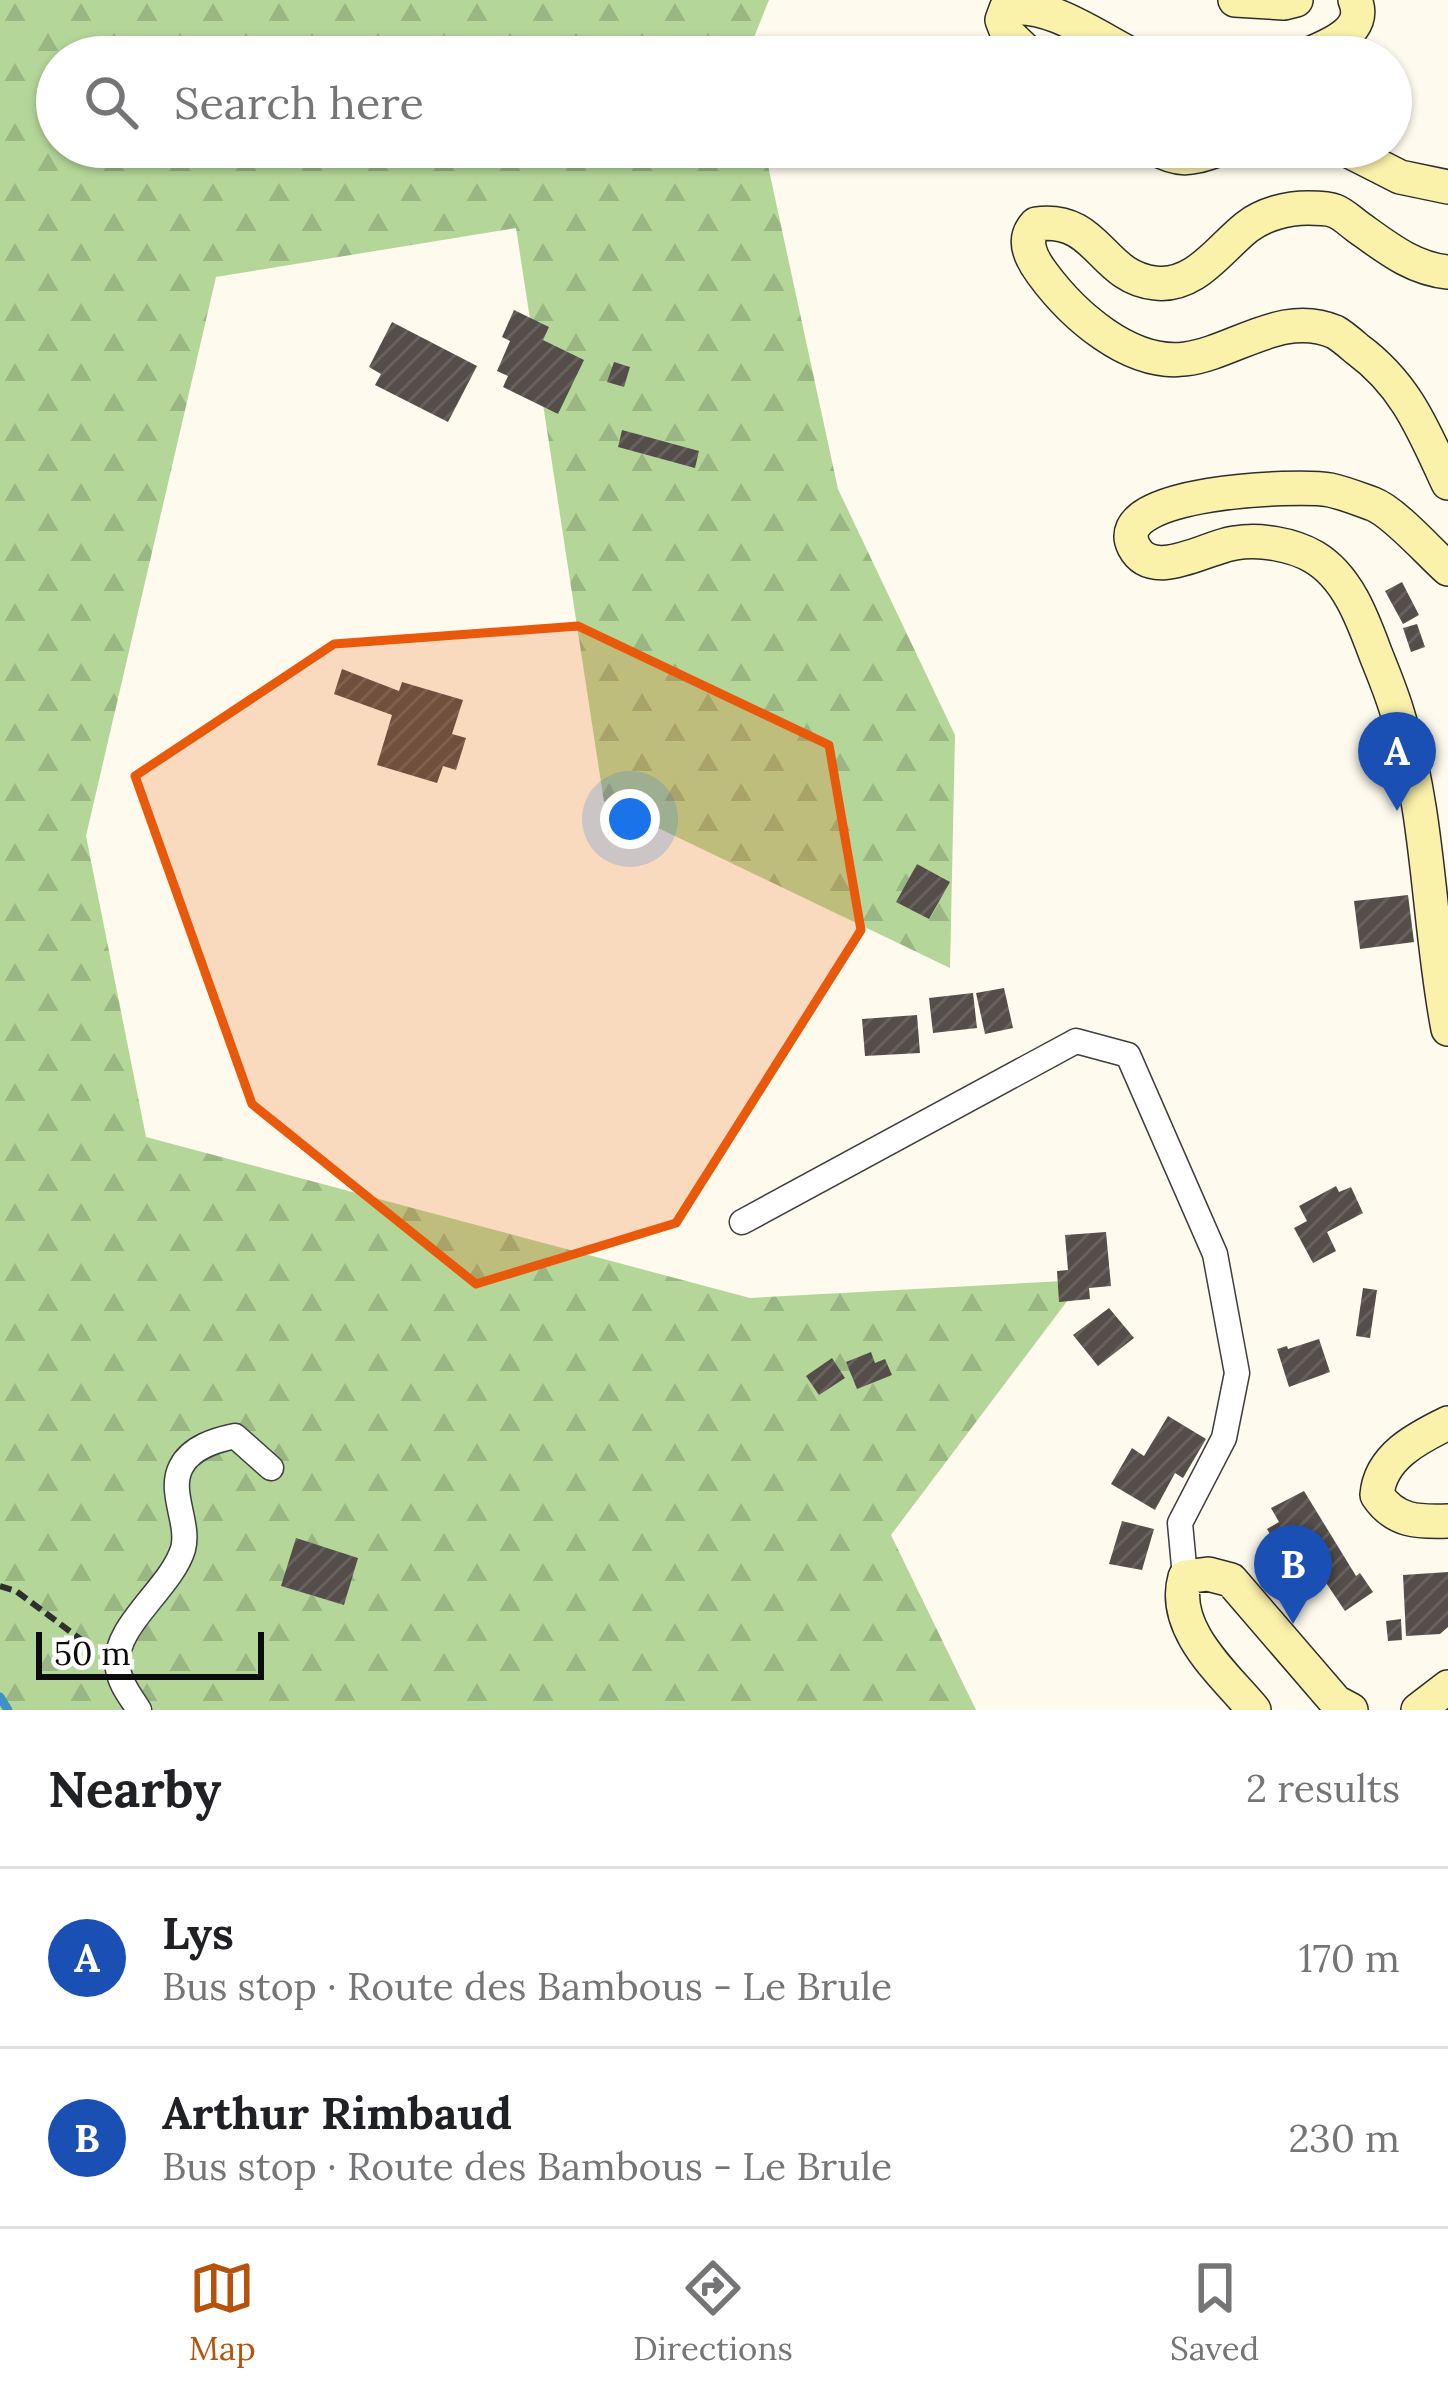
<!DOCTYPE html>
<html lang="en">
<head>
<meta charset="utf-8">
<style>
	:root { --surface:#fff; --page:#f2f2f2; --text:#202124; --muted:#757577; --line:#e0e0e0; --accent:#b45309 }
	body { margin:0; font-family:Lora,serif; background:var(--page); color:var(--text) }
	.scale { position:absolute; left:36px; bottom:30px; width:228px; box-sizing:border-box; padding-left:12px; border:6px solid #0c0c0c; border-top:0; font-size:33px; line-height:42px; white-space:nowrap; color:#0c0c0c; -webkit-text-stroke:9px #fff; paint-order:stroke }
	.you { position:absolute; left:630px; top:819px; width:42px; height:42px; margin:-30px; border:9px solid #fff; border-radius:50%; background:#1a73e8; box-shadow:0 0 0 18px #1a73e833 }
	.badge { display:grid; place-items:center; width:78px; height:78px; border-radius:50%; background:var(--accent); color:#fff; font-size:39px; font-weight:700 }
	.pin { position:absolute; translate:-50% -99px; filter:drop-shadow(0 3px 6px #0008) }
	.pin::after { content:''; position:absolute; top:63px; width:42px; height:36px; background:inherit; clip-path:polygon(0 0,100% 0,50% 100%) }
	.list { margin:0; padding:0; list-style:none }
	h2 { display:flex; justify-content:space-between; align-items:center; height:156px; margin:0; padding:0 48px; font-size:51px }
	h2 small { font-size:39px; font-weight:400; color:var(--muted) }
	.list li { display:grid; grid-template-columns:78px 1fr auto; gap:36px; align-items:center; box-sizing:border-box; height:180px; padding:0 48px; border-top:3px solid var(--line) }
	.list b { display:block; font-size:45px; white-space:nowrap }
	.list p { margin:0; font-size:39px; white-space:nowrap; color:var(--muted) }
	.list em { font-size:39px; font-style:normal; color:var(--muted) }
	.icon { flex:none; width:66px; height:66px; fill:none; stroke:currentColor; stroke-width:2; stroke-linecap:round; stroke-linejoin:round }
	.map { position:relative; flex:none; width:1448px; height:1710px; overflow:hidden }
	.search { position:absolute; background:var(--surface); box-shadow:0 3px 9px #0004; left:36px; right:36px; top:36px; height:132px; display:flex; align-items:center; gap:30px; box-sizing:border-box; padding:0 42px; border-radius:66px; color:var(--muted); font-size:45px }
	.sheet { height:516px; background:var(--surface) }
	nav { display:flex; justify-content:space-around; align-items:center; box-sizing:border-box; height:168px; border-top:3px solid var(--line); background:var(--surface); font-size:33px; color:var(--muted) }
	nav a { display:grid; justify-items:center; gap:6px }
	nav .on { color:var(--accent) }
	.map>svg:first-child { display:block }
</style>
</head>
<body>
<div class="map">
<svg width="1448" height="1710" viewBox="0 0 1448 1710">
	<defs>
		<pattern id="forest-firs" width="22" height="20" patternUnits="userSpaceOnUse" patternTransform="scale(3)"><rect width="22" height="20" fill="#b5d699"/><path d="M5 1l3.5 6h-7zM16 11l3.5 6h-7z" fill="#9ab683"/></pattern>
		<pattern id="building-hatch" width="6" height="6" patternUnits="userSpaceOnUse" patternTransform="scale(3)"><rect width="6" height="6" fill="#544d49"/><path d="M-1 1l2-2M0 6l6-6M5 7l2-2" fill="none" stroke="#68625f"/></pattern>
	</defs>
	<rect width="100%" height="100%" fill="#fefaed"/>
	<path fill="url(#forest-firs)" d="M 0,0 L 769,0 L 746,57 L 57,57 L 57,147 L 764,147 L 838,489 L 955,735 L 950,968 L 604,802 L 516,228 L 216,277 L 86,836 L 146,1137 L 750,1298 L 1083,1280 L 891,1535 L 976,1710 L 0,1710 Z"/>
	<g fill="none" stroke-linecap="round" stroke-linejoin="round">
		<path stroke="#4091c5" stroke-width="9" d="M 0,1697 L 8,1710"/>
	</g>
	<path fill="url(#building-hatch)" d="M 514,310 L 549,327 L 543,340 L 584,360 L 558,414 L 503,387 L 508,376 L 497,371 L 510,341 L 502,337 Z
		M 392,322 L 477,366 L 448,422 L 375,385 L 381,374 L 369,367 Z
		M 614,362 L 630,367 L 624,387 L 607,382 Z
		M 622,430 L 699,451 L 695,468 L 618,447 Z
		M 1402,582 L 1419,615 L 1403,624 L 1385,591 Z
		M 1417,624 L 1425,647 L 1411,652 L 1403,628 Z
		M 342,669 L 399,691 L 402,682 L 463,700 L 452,734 L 466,738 L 456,770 L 443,766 L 437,783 L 377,765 L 392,715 L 334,694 Z
		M 917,864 L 950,882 L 929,919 L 896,902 Z
		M 1408,895 L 1414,942 L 1360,949 L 1354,901 Z
		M 1004,988 L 1013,1028 L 985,1034 L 976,993 Z
		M 973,993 L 977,1028 L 933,1033 L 929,998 Z
		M 917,1015 L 920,1053 L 865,1056 L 862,1019 Z
		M 1336,1186 L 1339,1192 L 1351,1187 L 1363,1213 L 1327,1232 L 1336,1251 L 1313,1263 L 1294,1228 L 1307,1221 L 1299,1206 Z
		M 1106,1232 L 1111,1286 L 1089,1288 L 1090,1299 L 1059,1302 L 1057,1271 L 1068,1270 L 1065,1235 Z
		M 1363,1288 L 1377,1290 L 1370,1338 L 1356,1336 Z
		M 1109,1308 L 1134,1338 L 1098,1366 L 1073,1335 Z
		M 1319,1339 L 1330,1372 L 1289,1387 L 1277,1349 L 1287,1346 L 1288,1349 Z
		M 871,1352 L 875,1363 L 885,1359 L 892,1375 L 857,1389 L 846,1362 Z
		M 832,1358 L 845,1378 L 819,1395 L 806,1376 Z
		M 1168,1416 L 1206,1439 L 1183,1478 L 1175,1473 L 1155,1510 L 1111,1484 L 1132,1448 L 1144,1456 Z
		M 1304,1491 L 1356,1576 L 1360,1573 L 1373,1592 L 1345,1611 L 1310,1559 L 1292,1570 L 1267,1529 L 1279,1522 L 1271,1508 Z
		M 1122,1521 L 1154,1529 L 1142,1570 L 1109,1564 Z
		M 296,1538 L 358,1558 L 344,1605 L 281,1586 Z
		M 1448,1572 L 1448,1627 L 1440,1634 L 1406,1636 L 1403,1575 Z
		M 1401,1619 L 1402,1640 L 1388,1641 L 1386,1621 Z"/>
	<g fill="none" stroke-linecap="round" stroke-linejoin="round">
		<defs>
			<path id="minor" d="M 742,1222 L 1076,1041 L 1128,1055 L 1215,1254 L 1237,1373 L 1224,1438 L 1180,1523 L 1185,1577
				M 139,1710 C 131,1697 120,1684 118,1669 C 110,1628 171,1589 183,1549 C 190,1523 168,1492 181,1467 C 191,1447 216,1440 235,1436 L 271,1468"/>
			<path id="secondary" d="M 1235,0 L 1284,3 L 1296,0
				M 1032,57 L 1007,33 L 1002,20 L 1006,9 C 1048,0 1099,39 1136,57
				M 1302,57 C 1326,47 1369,32 1355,0
				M 1152,147 C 1185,165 1193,157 1227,147
				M 1341,147 L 1400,177 L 1448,187
				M 1448,272 C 1413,269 1386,247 1358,227 C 1351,222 1343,214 1335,211 C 1328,208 1316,208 1308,208 C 1287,208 1264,214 1247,227 C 1219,249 1195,288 1155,283 C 1100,277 1099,216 1036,224 C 1022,239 1030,257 1042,273 C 1072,314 1129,366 1185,359 C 1234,353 1282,309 1335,332 C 1342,336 1350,343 1357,349 C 1406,385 1423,429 1448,483
				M 1448,569 C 1430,553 1394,512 1373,504 C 1359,499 1344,493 1330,490 C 1299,484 1105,491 1134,547 C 1153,583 1208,546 1235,543 C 1259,539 1292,544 1314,557 C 1348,577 1363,620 1376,655 C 1384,675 1392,694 1398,715 C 1430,816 1428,925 1448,1029
				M 1448,1423 C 1417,1438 1380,1457 1377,1495 C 1395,1522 1418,1522 1448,1521
				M 1254,1710 C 1224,1674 1170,1629 1185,1577 L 1208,1574 L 1231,1580 L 1336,1702 L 1351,1710
				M 1418,1710 L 1448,1687"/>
		</defs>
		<use href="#minor" stroke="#3f3f3f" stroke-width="27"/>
		<use href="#secondary" stroke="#2e2e2e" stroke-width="36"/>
		<path stroke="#2e2e2e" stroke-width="6" stroke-dasharray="12 6" stroke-linecap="butt" d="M 0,1586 L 16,1591 L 91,1647"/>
		<use href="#minor" stroke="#fff" stroke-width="24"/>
		<use href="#secondary" stroke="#faf1ab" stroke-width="33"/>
	</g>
	<path fill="#e8590c" fill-opacity="0.2" stroke="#e8590c" stroke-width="9" stroke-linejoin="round" d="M 578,626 L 829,745 L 861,930 L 676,1223 L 476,1284 L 252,1104 L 135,776 L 334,644 Z"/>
</svg>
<div class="scale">50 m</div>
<div class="you"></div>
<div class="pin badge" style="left:1397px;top:811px;background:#1a4fb4">A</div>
<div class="pin badge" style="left:1293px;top:1624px;background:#1a4fb4">B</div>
<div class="search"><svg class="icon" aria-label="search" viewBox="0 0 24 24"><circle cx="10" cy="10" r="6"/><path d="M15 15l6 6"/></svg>Search here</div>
</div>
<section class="sheet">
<h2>Nearby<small>2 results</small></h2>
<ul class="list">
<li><span class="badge" style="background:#1a4fb4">A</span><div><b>Lys</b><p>Bus stop · Route des Bambous - Le Brule</p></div><em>170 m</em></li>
<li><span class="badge" style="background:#1a4fb4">B</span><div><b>Arthur Rimbaud</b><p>Bus stop · Route des Bambous - Le Brule</p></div><em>230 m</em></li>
</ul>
</section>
<nav>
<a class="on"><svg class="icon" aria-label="map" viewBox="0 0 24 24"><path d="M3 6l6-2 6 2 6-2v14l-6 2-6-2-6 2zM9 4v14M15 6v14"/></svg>Map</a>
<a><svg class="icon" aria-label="directions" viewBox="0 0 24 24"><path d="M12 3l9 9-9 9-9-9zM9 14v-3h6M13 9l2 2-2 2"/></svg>Directions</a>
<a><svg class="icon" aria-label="saved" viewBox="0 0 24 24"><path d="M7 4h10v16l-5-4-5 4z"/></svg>Saved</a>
</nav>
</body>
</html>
